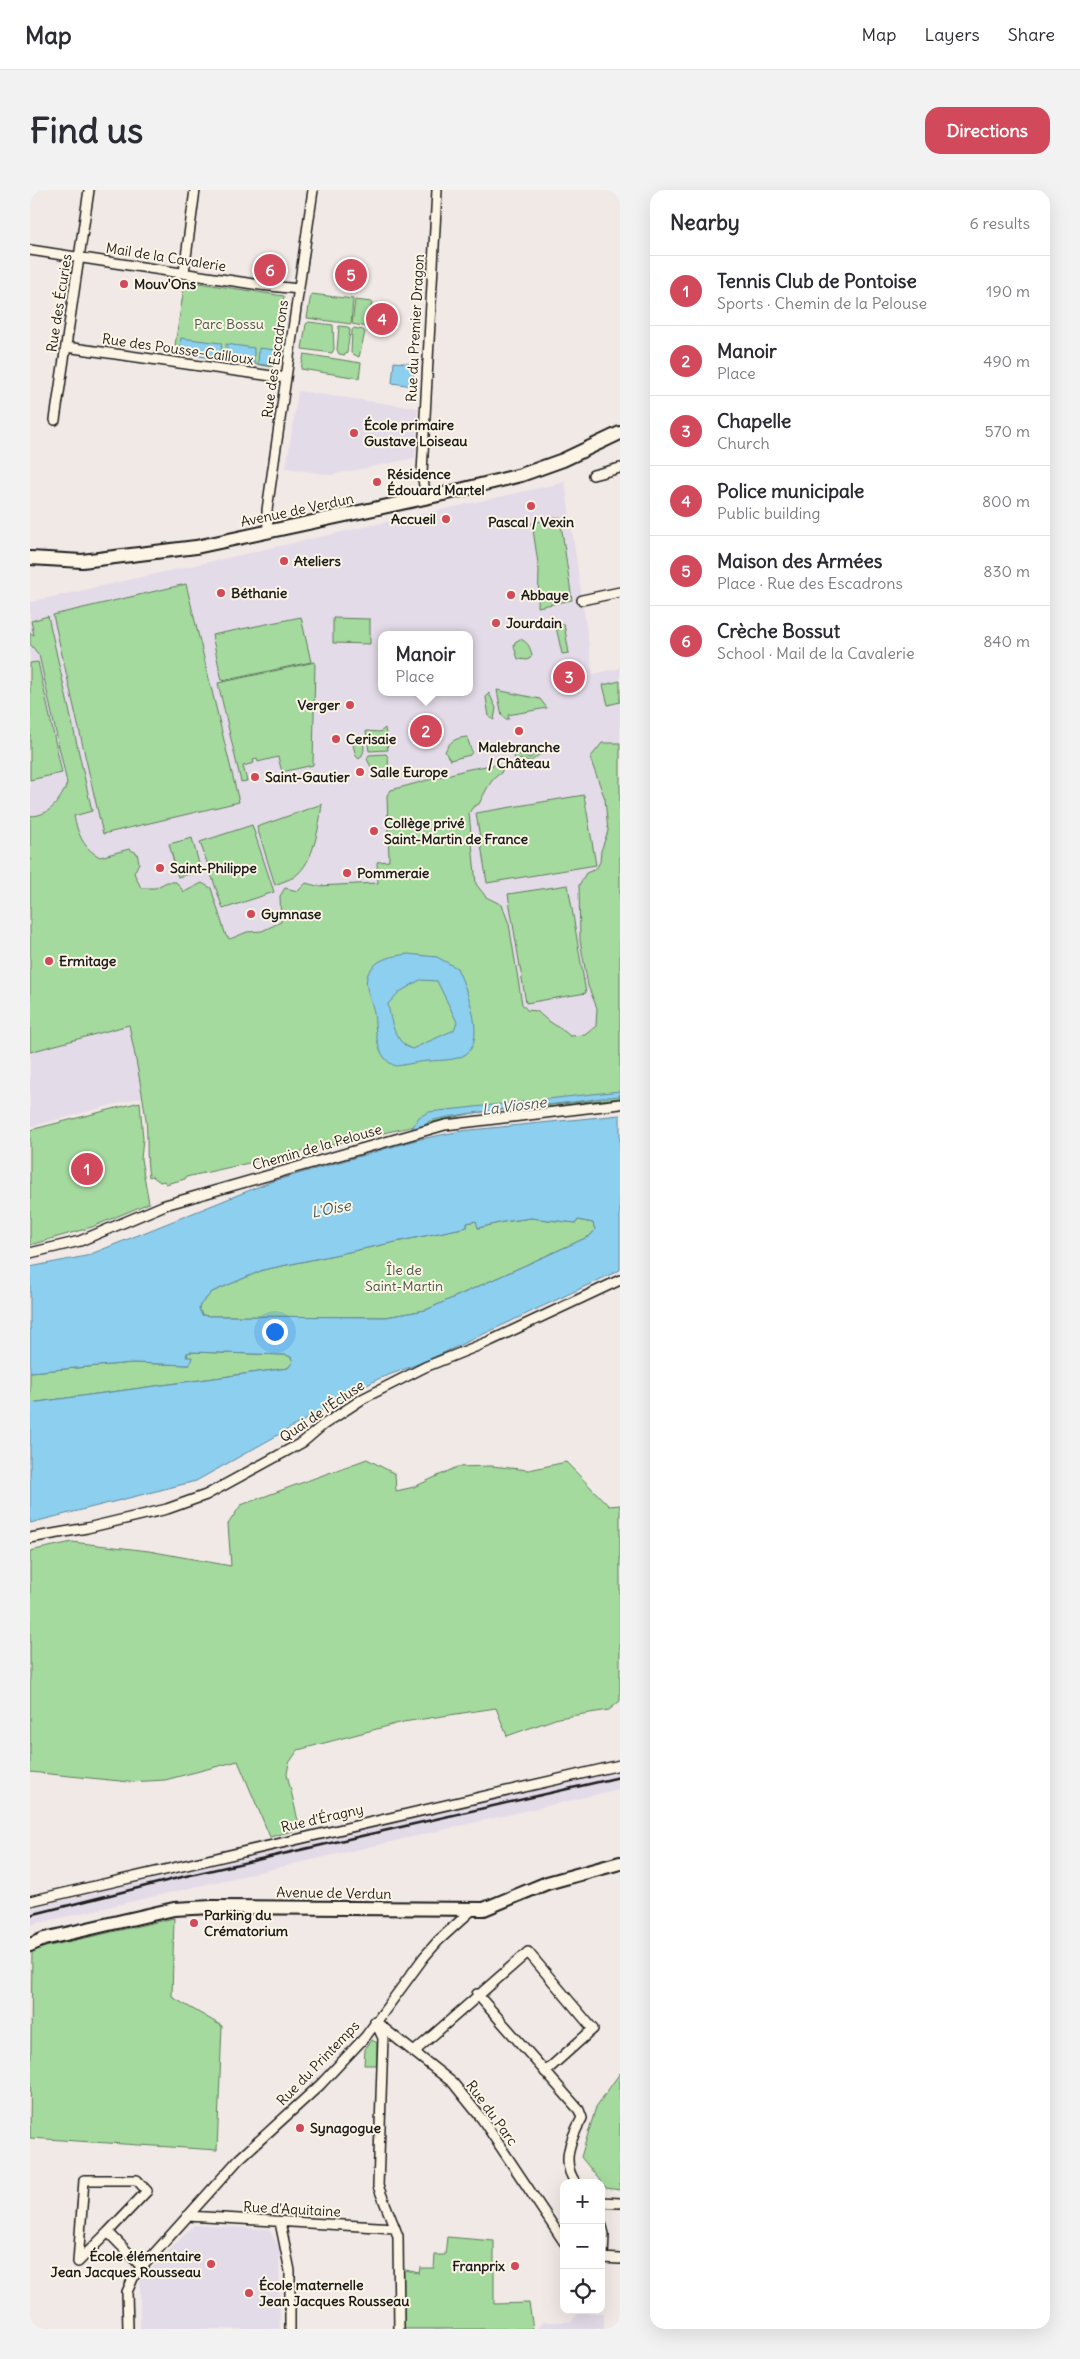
<!DOCTYPE html>
<html lang="en">
<head>
<meta charset="utf-8">
<style>
	:root { --surface:#fff; --page:#f2f2f3; --text:#2b2b33; --muted:#7c7c81; --line:#e1e1e2; --accent:#d1495b }
	body { margin:0; font-family:Delius,sans-serif; background:var(--page); color:var(--text) }
	.controls { position:absolute; right:15px; bottom:15px; display:grid; overflow:hidden; border-radius:10px; box-shadow:0 5px 20px #0002 }
	.controls button { width:45px; height:45px; display:grid; place-items:center; padding:0; border:0; border-bottom:1px solid var(--line); background:var(--surface); color:var(--text); font:25px sans-serif }
	.you { position:absolute; left:244px; top:1141px; width:18px; height:18px; margin:-12px; border:4px solid #fff; border-radius:50%; background:#1a73e8; box-shadow:0 0 0 8px #1a73e833 }
	.badge { display:grid; place-items:center; width:32px; height:32px; border-radius:50%; background:var(--accent); color:#fff; font-size:16px; font-weight:700 }
	.pin { position:absolute; translate:-50% -50%; border:2px solid #fff; box-shadow:0 1px 5px #0006 }
	.popup { position:absolute; left:348px; top:441px; width:95px; height:65px; box-sizing:border-box; display:grid; place-content:center; border-radius:10px; background:var(--surface); filter:drop-shadow(0 1px 4px #0005); font-size:16px; white-space:nowrap; color:var(--muted) }
	.popup b { font-size:19px; color:var(--text) }
	.popup::after { content:''; position:absolute; left:50%; top:100%; margin-left:-10px; border:10px solid transparent; border-top-color:var(--surface) }
	.list { margin:0; padding:0; list-style:none }
	h2 { display:flex; justify-content:space-between; align-items:center; height:65px; margin:0; padding:0 20px; font-size:21px }
	h2 small { font-size:16px; font-weight:400; color:var(--muted) }
	.list li { display:grid; grid-template-columns:32px 1fr auto; gap:15px; align-items:center; box-sizing:border-box; height:70px; padding:0 20px; border-top:1px solid var(--line) }
	.list b { display:block; font-size:19px; white-space:nowrap }
	.list p { margin:0; font-size:16px; white-space:nowrap; color:var(--muted) }
	.list em { font-size:16px; font-style:normal; color:var(--muted) }
	.icon { flex:none; width:28px; height:28px; fill:none; stroke:currentColor; stroke-width:2; stroke-linecap:round; stroke-linejoin:round }
	.map { position:relative; flex:none; width:590px; height:2139px; overflow:hidden; border-radius:15px }
	header { display:flex; align-items:center; gap:30px; box-sizing:border-box; height:70px; padding:0 25px; background:var(--surface); border-bottom:1px solid var(--line) }
	header strong { font-size:24px }
	nav { display:flex; gap:28px; margin-inline-start:auto; font-size:18px }
	.intro { display:flex; align-items:center; justify-content:space-between; box-sizing:border-box; height:120px; padding:0 30px }
	h1 { margin:0; font-size:35px }
	.button { padding:12px 22px; border-radius:15px; background:var(--accent); color:#fff; font-size:18px; font-weight:700 }
	main { display:flex; gap:30px; padding:0 30px }
	aside { flex:1; background:var(--surface); border-radius:15px; box-shadow:0 5px 20px #0002 }
	.map>svg:first-child { display:block }
</style>
</head>
<body>
<header>
<strong>Map</strong>
<nav><a>Map</a><a>Layers</a><a>Share</a></nav>
</header>
<div class="intro"><h1>Find us</h1><a class="button">Directions</a></div>
<main>
<div class="map">
<svg width="590" height="2139" viewBox="0 0 590 2139">
	<rect width="100%" height="100%" fill="#f1e9e6"/>
	<filter id="ink" filterUnits="userSpaceOnUse"><feTurbulence type="fractalNoise" baseFrequency=".02" numOctaves="2"/><feDisplacementMap in="SourceGraphic" scale="10" xChannelSelector="R" yChannelSelector="G"/><feConvolveMatrix kernelMatrix="1 2 1 2 8 2 1 2 1" color-interpolation-filters="sRGB"/></filter>
	<g filter="url(#ink)">
		<path fill="#e4dbe8" fill-rule="evenodd" d="M 268,201 L 388,218 L 385,268 L 301,285 L 256,278 Z
			M 535,292 L 563,484 L 590,478 L 590,887 L 156,987 L 155,989 L 136,994 L 134,991 L 130,992 L 122,986 L 119,987 L 116,970 L 118,949 L 113,907 L 0,937 L 0,412 ZM 352,445 L 440,445 L 440,502 L 352,502 Z
			M 590,1581 L 590,1599 L 0,1735 L 0,1718 Z
			M 164,2035 L 239,2039 L 249,2058 L 250,2139 L 110,2139 L 110,2090 Z
			M 549,2123 L 574,2123 L 574,2139 L 506,2139 L 514,2132 L 540,2132 Z"/>
		<path fill="#a4da9e" stroke="#607b5d" d="M 155,91 L 254,106 L 243,177 L 144,162 Z
			M 281,104 L 323,109 L 321,134 L 277,128 Z
			M 325,110 L 342,112 L 338,137 L 322,134 Z
			M 279,132 L 303,135 L 304,159 L 302,163 L 272,159 L 276,134 Z
			M 309,136 L 318,137 L 320,140 L 317,163 L 315,165 L 309,164 L 307,160 Z
			M 324,138 L 333,140 L 335,142 L 329,167 L 321,163 L 322,140 Z
			M 274,164 L 331,173 L 329,188 L 271,179 Z
			M 530,327 L 542,410 L 508,417 L 509,380 L 502,333 Z
			M 156,394 L 209,612 L 73,644 L 23,425 Z
			M 18,426 L 62,621 L 44,626 C 48,644 53,658 70,667 L 99,659 L 107,663 L 109,673 L 104,683 L 111,698 L 125,698 L 137,692 L 146,692 L 154,702 L 172,693 L 181,698 L 196,746 L 200,749 L 217,742 L 232,741 L 251,732 L 250,706 L 255,698 L 268,701 L 276,693 L 287,696 L 348,693 L 347,672 L 359,671 L 357,605 L 361,600 L 439,579 L 468,574 L 473,578 L 471,583 C 460,589 455,603 449,614 L 443,617 L 439,623 L 446,694 L 456,707 L 472,715 L 479,734 L 492,814 L 497,820 L 507,821 C 517,832 529,836 540,846 L 555,845 L 566,836 L 567,818 L 558,796 L 550,750 L 549,695 L 556,683 L 566,679 L 570,672 L 571,661 L 578,641 L 575,609 L 560,568 L 572,553 L 590,553 L 590,908 L 443,923 L 156,987 L 155,989 L 136,994 L 134,991 L 130,992 L 122,986 L 119,987 C 116,968 118,949 116,930 C 112,898 105,866 99,835 L 0,862 L 0,626 C 20,626 31,610 37,593 L 9,465 L 0,454 L 0,443 L 4,445 L 1,431 Z
			M 271,427 L 281,472 L 192,491 L 182,445 Z
			M 303,428 L 340,429 L 340,454 L 303,453 Z
			M 534,434 L 539,463 L 532,464 L 526,437 Z
			M 490,449 C 498,452 500,457 502,465 L 498,470 L 488,469 L 484,457 L 485,452 Z
			M 8,472 L 32,583 L 0,590 L 0,473 Z
			M 285,472 L 283,575 L 252,582 L 248,567 L 228,572 L 227,569 L 223,570 L 224,573 L 213,576 L 217,591 L 211,592 L 188,493 Z
			M 590,491 L 590,512 L 578,515 L 573,495 Z
			M 467,500 L 510,509 L 517,518 L 478,525 L 479,529 L 476,529 L 472,526 Z
			M 459,503 L 466,518 L 464,530 L 459,527 L 456,507 Z
			M 355,538 L 358,560 L 339,561 L 336,541 L 350,542 Z
			M 330,546 C 335,554 336,562 329,569 L 326,566 L 323,555 Z
			M 437,547 L 442,562 L 440,565 L 420,570 L 415,562 C 419,551 426,548 437,547 Z
			M 514,557 L 515,561 C 496,573 508,572 485,569 L 484,565 L 488,564 L 500,568 L 510,559 Z
			M 356,564 L 358,567 L 359,586 L 353,589 L 346,587 L 337,569 L 339,565 Z
			M 554,605 L 566,675 L 457,693 L 446,623 Z
			M 292,614 C 289,637 284,673 264,687 C 259,690 251,692 245,695 L 227,637 Z
			M 222,635 L 244,702 L 193,719 L 170,652 Z
			M 162,648 L 171,681 L 148,687 L 139,654 Z
			M 538,695 L 556,803 L 496,813 L 478,704 Z
			M 110,912 L 113,949 L 111,969 L 119,1013 L 62,1037 L 0,1055 L 0,940 Z
			M 501,1028 L 546,1033 L 548,1030 L 563,1033 L 565,1040 L 560,1046 L 396,1120 L 356,1127 L 180,1126 L 172,1125 L 169,1119 L 170,1115 L 182,1102 L 233,1080 L 437,1037 L 437,1033 L 447,1031 L 448,1038 L 473,1032 Z
			M 160,1162 L 256,1165 L 261,1167 L 263,1172 L 258,1178 L 0,1213 L 0,1182 L 103,1173 L 160,1175 L 157,1163 Z
			M 337,1269 L 365,1284 L 366,1301 L 384,1297 L 427,1277 L 461,1276 L 499,1280 L 536,1272 L 579,1316 L 590,1315 L 590,1511 L 579,1520 L 528,1528 L 477,1546 L 466,1518 L 373,1532 L 268,1560 L 259,1573 L 257,1584 L 270,1639 L 240,1647 L 208,1571 L 135,1590 L 100,1592 L 0,1582 L 0,1361 L 42,1352 L 119,1361 L 201,1376 L 198,1334 L 211,1315 Z
			M 144,1728 L 142,1807 L 192,1836 L 187,1960 L 0,1948 L 2,1760 Z
			M 342,1850 L 347,1853 L 347,1875 L 334,1875 L 335,1859 Z
			M 590,1883 L 590,2000 L 576,1998 L 551,1967 L 566,1917 Z
			M 417,2047 L 464,2051 L 464,2114 L 499,2113 L 503,2139 L 372,2139 L 371,2079 L 389,2083 L 390,2078 L 404,2078 L 405,2065 L 415,2065 Z"/>
		<path fill="#8dcfee" stroke="#60879a" fill-rule="evenodd" d="M 151,148 L 191,153 L 193,170 L 149,163 Z
			M 196,154 L 224,158 L 224,174 L 198,172 Z
			M 229,158 L 246,160 L 242,176 L 228,174 Z
			M 364,172 L 384,174 L 383,196 L 362,193 Z
			M 378,764 L 407,767 L 427,778 C 436,798 457,848 436,864 C 426,871 411,870 399,871 C 393,871 368,876 366,876 C 345,869 346,839 344,823 C 342,809 330,792 341,779 C 350,767 365,766 378,764 ZM 390,790 L 407,791 L 427,832 L 424,840 L 382,859 C 364,852 361,831 358,814 L 368,803 Z
			M 590,901 L 590,906 C 574,907 560,910 544,912 C 495,918 447,920 399,931 L 391,940 L 381,940 L 389,927 L 399,922 Z
			M 590,925 L 590,1080 L 396,1171 L 348,1189 L 166,1291 L 0,1333 L 0,1213 L 258,1178 L 263,1172 L 261,1167 L 256,1165 L 160,1162 L 157,1163 L 156,1167 L 162,1167 L 160,1175 L 103,1173 L 0,1182 L 0,1077 L 56,1066 L 240,992 L 386,950 L 431,941 ZM 501,1028 L 546,1033 L 548,1030 L 563,1033 L 565,1040 L 560,1046 L 396,1120 L 356,1127 L 180,1126 L 172,1125 L 169,1119 L 170,1115 L 182,1102 L 233,1080 L 437,1037 L 437,1033 L 446,1031 L 448,1038 L 473,1032 Z"/>
		<g fill="none" stroke-linecap="round" stroke-linejoin="round">
			<defs>
				<path id="street" d="M 0,60 L 230,95 L 269,99
					M 154,82 L 165,0
					M 36,157 L 256,188
					M 25,230 L 59,0
					M 563,285 L 590,278
					M 396,308 L 392,283 L 407,0
					M 238,341 L 237,320 L 283,0
					M 552,410 L 590,402
					M 0,1063 L 50,1051 L 135,1015 L 415,935 L 590,914
					M 0,1348 L 57,1338 L 137,1319 L 176,1305 L 273,1252 L 293,1235 L 334,1208 L 395,1177 L 460,1151 L 590,1090
					M 0,1711 L 590,1575
					M 447,1804 L 549,1920 L 552,1928 C 541,1948 530,1973 546,1993
					M 345,1831 L 353,1848 L 348,1996 L 368,2046 L 369,2139
					M 346,1832 L 423,1893 L 452,1929 L 534,2052
					M 385,1861 L 498,1762 L 563,1839 L 515,1882
					M 571,2012 L 590,2013
					M 157,2026 L 365,2038
					M 250,2032 L 260,2081 L 260,2139
					M 571,2033 L 574,2044 L 573,2068
					M 78,2042 L 48,2072 L 54,1990 L 107,1990 L 117,2001 L 78,2042 L 112,2077
					M 571,2068 L 590,2069
					M 98,2139 L 97,2102 L 104,2086 L 209,1969 L 290,1895 L 336,1846 L 394,1767 L 408,1751 L 442,1720"/>
				<path id="secondary" d="M 0,368 L 52,371 L 166,357 L 418,303 L 491,285 L 533,270 L 590,243
					M 0,1755 L 14,1749 L 144,1719 L 182,1717 L 454,1719 L 517,1693 L 590,1673"/>
			</defs>
			<use href="#street" stroke="#1c1c1c" stroke-width="12"/>
			<use href="#secondary" stroke="#1c1c1c" stroke-width="16"/>
			<use href="#street" stroke="#fcf5e5" stroke-width="9"/>
			<use href="#secondary" stroke="#fcf5e5" stroke-width="12"/>
			<path stroke="#1c1c1c" stroke-width="2.5" d="M 0,1725 L 156,1686 L 590,1587"/>
		</g>
	</g>
	<g fill="#d1495b" stroke="#fcf5e5" stroke-width="2">
		<circle cx="94" cy="94" r="5"/>
		<circle cx="324" cy="243" r="5"/>
		<circle cx="347" cy="292" r="5"/>
		<circle cx="501" cy="316" r="5"/>
		<circle cx="416" cy="329" r="5"/>
		<circle cx="254" cy="371" r="5"/>
		<circle cx="191" cy="403" r="5"/>
		<circle cx="481" cy="405" r="5"/>
		<circle cx="466" cy="433" r="5"/>
		<circle cx="320" cy="515" r="5"/>
		<circle cx="489" cy="541" r="5"/>
		<circle cx="306" cy="549" r="5"/>
		<circle cx="330" cy="582" r="5"/>
		<circle cx="225" cy="587" r="5"/>
		<circle cx="344" cy="641" r="5"/>
		<circle cx="130" cy="678" r="5"/>
		<circle cx="317" cy="683" r="5"/>
		<circle cx="221" cy="724" r="5"/>
		<circle cx="19" cy="771" r="5"/>
		<circle cx="164" cy="1733" r="5"/>
		<circle cx="270" cy="1938" r="5"/>
		<circle cx="181" cy="2074" r="5"/>
		<circle cx="485" cy="2076" r="5"/>
		<circle cx="219" cy="2103" r="5"/>
	</g>
	<g text-anchor="middle" stroke-width="4" stroke-linejoin="round" paint-order="stroke">
		<g font-size="14" fill="#1c1c1c" stroke="#fcf5e5">
			<text transform="translate(136 67) rotate(9)" y="5">Mail de la Cavalerie</text>
			<text transform="translate(29 113) rotate(-81)" y="5">Rue des Écuries</text>
			<text transform="translate(385 138) rotate(-87)" y="5">Rue du Premier Dragon</text>
			<text transform="translate(148 159) rotate(8)" y="5">Rue des Pousse-Cailloux</text>
			<text transform="translate(245 169) rotate(-82)" y="5">Rue des Escadrons</text>
			<text transform="translate(267 320) rotate(-12)" y="5">Avenue de Verdun</text>
			<text transform="translate(287 957) rotate(-16)" y="5">Chemin de la Pelouse</text>
			<text transform="translate(292 1221) rotate(-34)" y="5">Quai de l'Écluse</text>
			<text transform="translate(292 1628) rotate(-13)" y="5">Rue d'Éragny</text>
			<text transform="translate(304 1703) rotate(1)" y="5">Avenue de Verdun</text>
			<text transform="translate(288 1873) rotate(-46)" y="5">Rue du Printemps</text>
			<text transform="translate(462 1923) rotate(54)" y="5">Rue du Parc</text>
			<text transform="translate(262 2019) rotate(3)" y="5">Rue d'Aquitaine</text>
		</g>
		<g font-size="14" font-weight="bold" fill="#1c1c1c" stroke="#fcf5e5" text-anchor="start">
			<text x="104" y="99">Mouv'Ons</text>
			<text x="334" y="240">École primaire<tspan x="334" dy="16">Gustave Loiseau</tspan></text>
			<text x="357" y="289">Résidence<tspan x="357" dy="16">Édouard Martel</tspan></text>
			<text x="406" y="334" text-anchor="end">Accueil</text>
			<text x="501" y="337" text-anchor="middle">Pascal / Vexin</text>
			<text x="264" y="376">Ateliers</text>
			<text x="201" y="408">Béthanie</text>
			<text x="491" y="410">Abbaye</text>
			<text x="476" y="438">Jourdain</text>
			<text x="310" y="520" text-anchor="end">Verger</text>
			<text x="316" y="554">Cerisaie</text>
			<text x="489" y="562" text-anchor="middle">Malebranche<tspan x="489" dy="16">/ Château</tspan></text>
			<text x="340" y="587">Salle Europe</text>
			<text x="235" y="592">Saint-Gautier</text>
			<text x="354" y="638">Collège privé<tspan x="354" dy="16">Saint-Martin de France</tspan></text>
			<text x="140" y="683">Saint-Philippe</text>
			<text x="327" y="688">Pommeraie</text>
			<text x="231" y="729">Gymnase</text>
			<text x="29" y="776">Ermitage</text>
			<text x="174" y="1730">Parking du<tspan x="174" dy="16">Crématorium</tspan></text>
			<text x="280" y="1943">Synagogue</text>
			<text x="171" y="2071" text-anchor="end">École élémentaire<tspan x="171" dy="16">Jean Jacques Rousseau</tspan></text>
			<text x="475" y="2081" text-anchor="end">Franprix</text>
			<text x="229" y="2100">École maternelle<tspan x="229" dy="16">Jean Jacques Rousseau</tspan></text>
		</g>
		<g font-size="14" fill="#455543" stroke="#fcf5e5">
			<text x="199" y="139">Parc Bossu</text>
			<text x="374" y="1085">Île de<tspan x="374" dy="16">Saint-Martin</tspan></text>
		</g>
		<g font-size="15" font-style="italic" fill="#445b66" stroke="#fcf5e5">
			<text transform="translate(484 916) rotate(-7)" y="5">La Viosne</text>
			<text transform="translate(301 1019) rotate(-11)" y="5">L'Oise</text>
		</g>
	</g>
</svg>
<div class="controls">
<button>+</button>
<button>−</button>
<button><svg class="icon" aria-label="locate" viewBox="0 0 24 24"><circle cx="12" cy="12" r="6"/><path d="M12 2v4M12 18v4M2 12h4M18 12h4"/></svg></button>
</div>
<div class="you"></div>
<div class="pin badge" style="left:57px;top:979px">1</div>
<div class="pin badge" style="left:396px;top:541px">2</div>
<div class="popup"><b>Manoir</b>Place</div>
<div class="pin badge" style="left:539px;top:487px">3</div>
<div class="pin badge" style="left:352px;top:129px">4</div>
<div class="pin badge" style="left:321px;top:85px">5</div>
<div class="pin badge" style="left:240px;top:80px">6</div>
</div>
<aside>
<h2>Nearby<small>6 results</small></h2>
<ul class="list">
<li><span class="badge">1</span><div><b>Tennis Club de Pontoise</b><p>Sports · Chemin de la Pelouse</p></div><em>190 m</em></li>
<li><span class="badge">2</span><div><b>Manoir</b><p>Place</p></div><em>490 m</em></li>
<li><span class="badge">3</span><div><b>Chapelle</b><p>Church</p></div><em>570 m</em></li>
<li><span class="badge">4</span><div><b>Police municipale</b><p>Public building</p></div><em>800 m</em></li>
<li><span class="badge">5</span><div><b>Maison des Armées</b><p>Place · Rue des Escadrons</p></div><em>830 m</em></li>
<li><span class="badge">6</span><div><b>Crèche Bossut</b><p>School · Mail de la Cavalerie</p></div><em>840 m</em></li>
</ul>
</aside>
</main>
</body>
</html>
